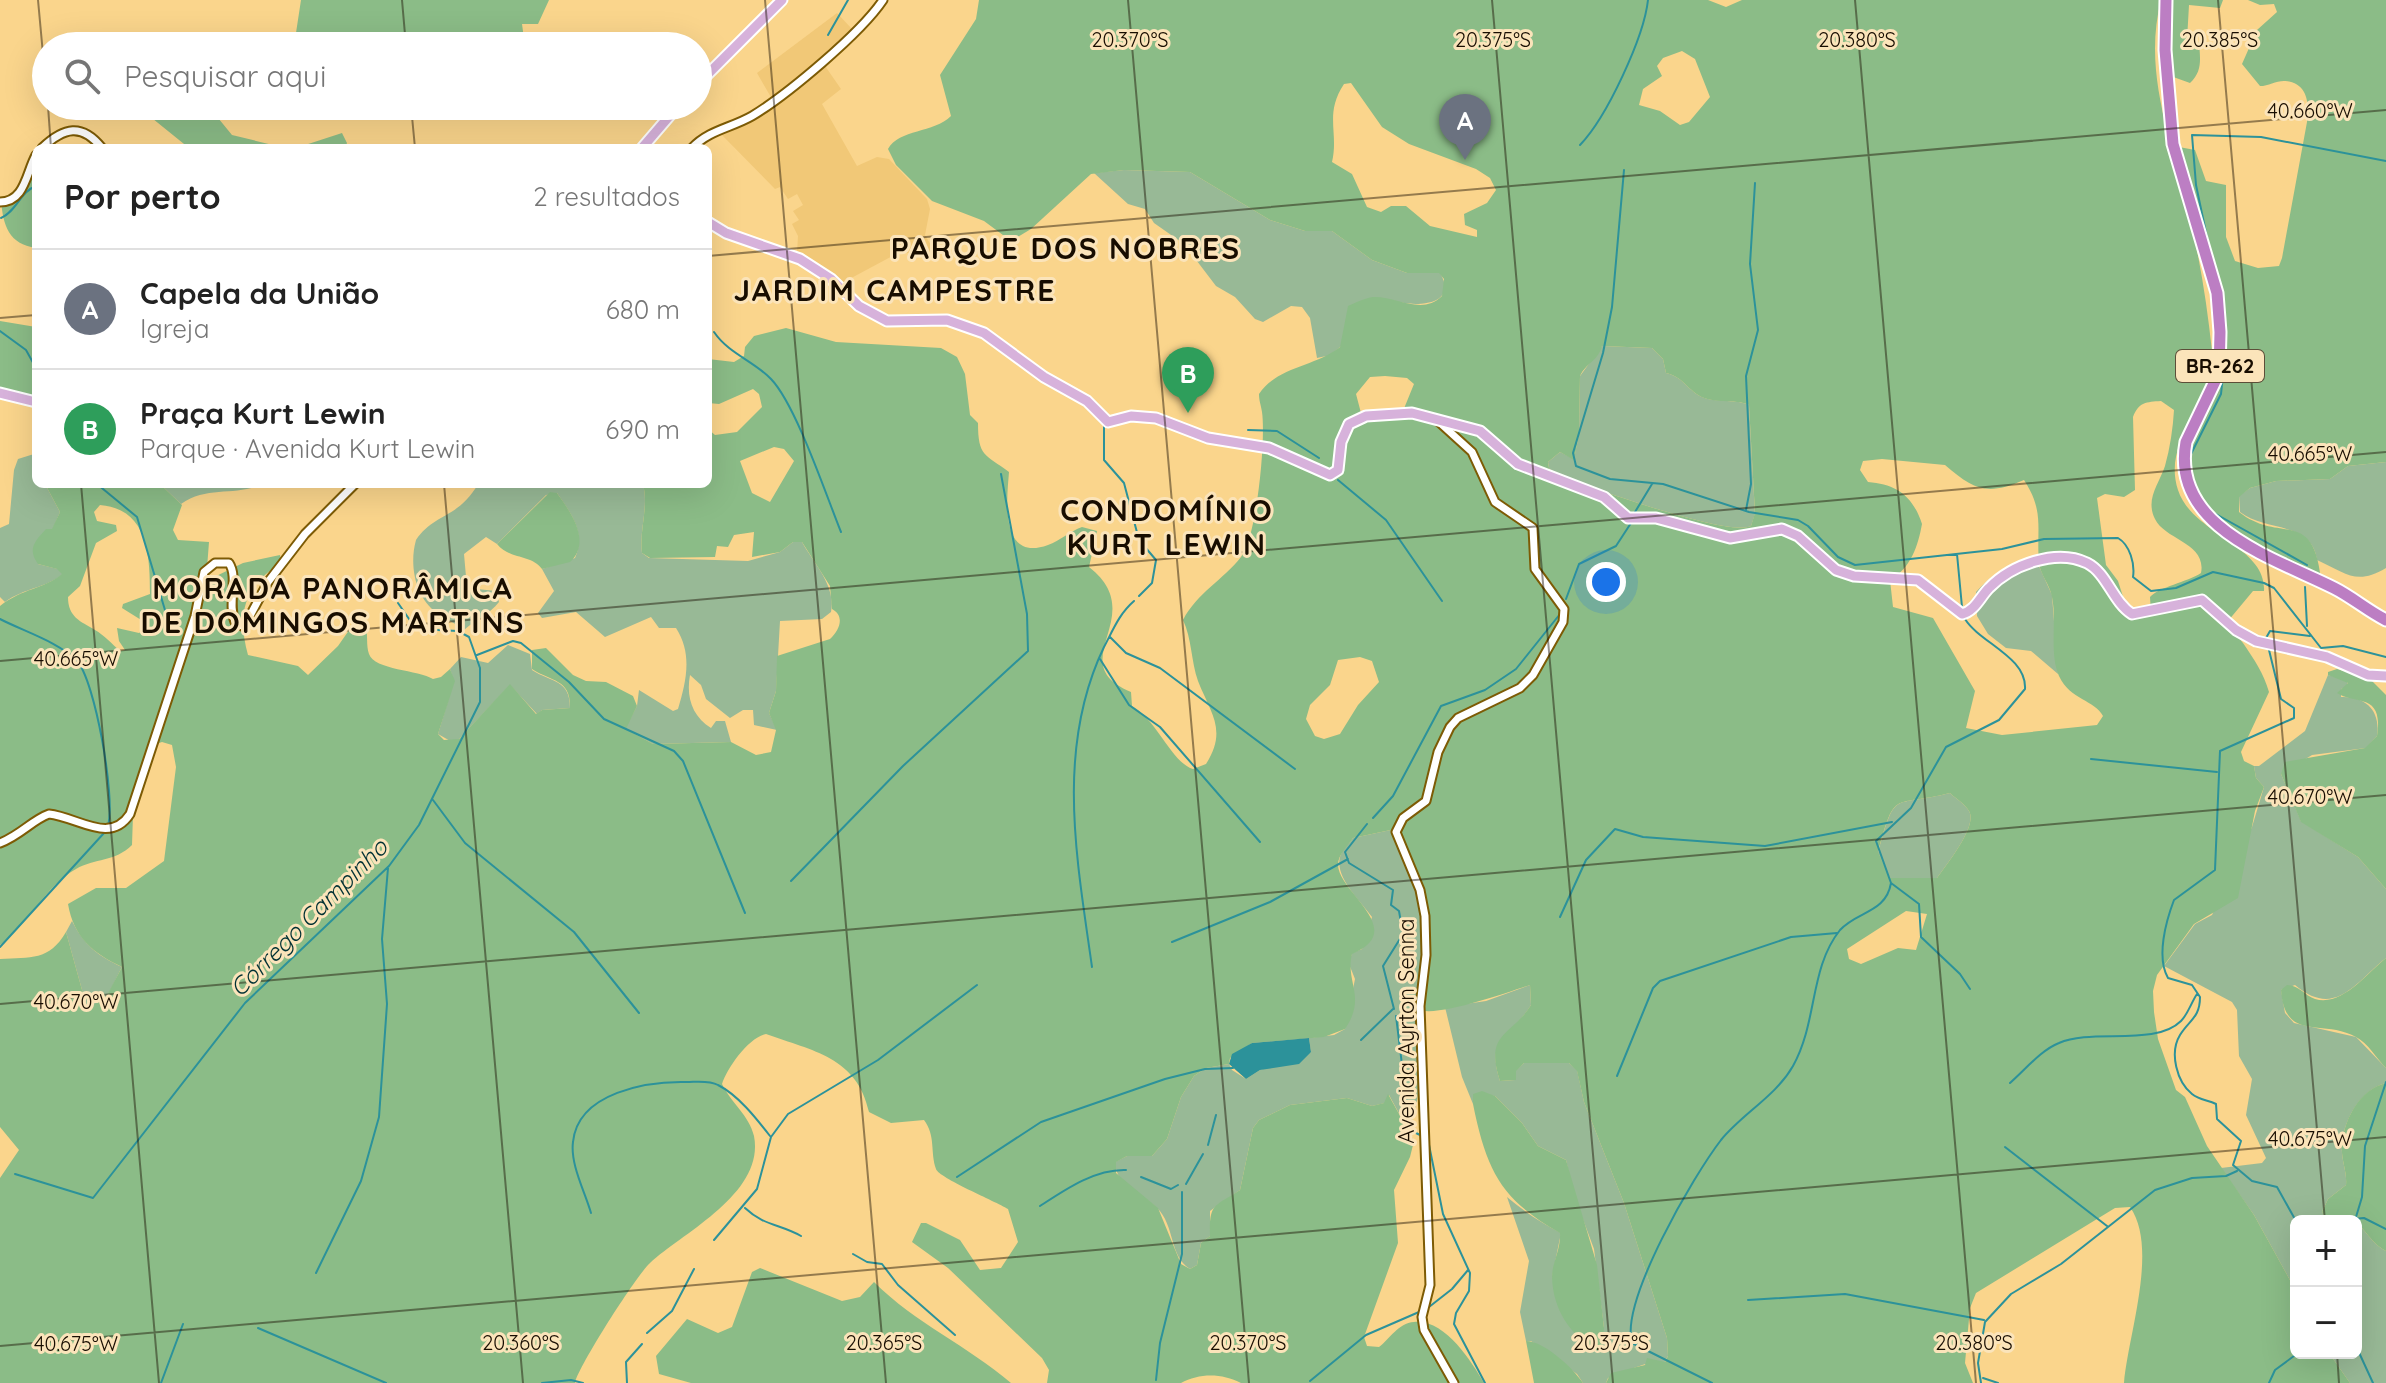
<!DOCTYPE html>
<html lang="pt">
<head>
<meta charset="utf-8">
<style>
	:root { --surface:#fff; --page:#f2f2f2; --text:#222; --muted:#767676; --line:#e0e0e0; --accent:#3e73e3 }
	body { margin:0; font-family:Quicksand,sans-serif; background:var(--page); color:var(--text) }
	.controls { position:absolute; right:24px; bottom:24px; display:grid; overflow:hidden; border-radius:12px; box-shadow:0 8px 32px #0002 }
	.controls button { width:72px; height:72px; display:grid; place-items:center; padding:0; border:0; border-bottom:2px solid var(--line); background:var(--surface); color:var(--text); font:40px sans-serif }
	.you { position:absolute; left:1606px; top:582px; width:28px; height:28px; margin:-20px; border:6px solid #fff; border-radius:50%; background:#1a73e8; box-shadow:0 0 0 12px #1a73e833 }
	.badge { display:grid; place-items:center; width:52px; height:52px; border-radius:50%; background:var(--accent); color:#fff; font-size:26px; font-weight:700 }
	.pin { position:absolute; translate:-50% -66px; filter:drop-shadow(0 2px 4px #0008) }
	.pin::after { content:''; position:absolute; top:42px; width:28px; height:24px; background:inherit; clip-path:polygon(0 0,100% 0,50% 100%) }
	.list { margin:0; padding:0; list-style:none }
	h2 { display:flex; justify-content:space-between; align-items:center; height:104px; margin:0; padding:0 32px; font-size:34px }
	h2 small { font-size:26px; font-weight:400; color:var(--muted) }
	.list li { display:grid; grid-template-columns:52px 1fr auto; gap:24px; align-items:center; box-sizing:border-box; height:120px; padding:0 32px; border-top:2px solid var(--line) }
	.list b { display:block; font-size:30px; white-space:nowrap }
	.list p { margin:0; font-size:26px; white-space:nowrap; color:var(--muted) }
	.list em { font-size:26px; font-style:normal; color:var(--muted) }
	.icon { flex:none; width:44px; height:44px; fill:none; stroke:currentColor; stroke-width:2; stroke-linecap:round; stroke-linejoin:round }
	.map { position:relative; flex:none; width:2386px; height:1383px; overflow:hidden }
	.search { position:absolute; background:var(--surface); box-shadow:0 8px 32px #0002; left:32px; top:32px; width:680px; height:88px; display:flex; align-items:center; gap:20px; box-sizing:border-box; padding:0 28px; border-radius:44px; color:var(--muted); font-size:30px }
	.panel { position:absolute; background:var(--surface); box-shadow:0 8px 32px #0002; left:32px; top:144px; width:680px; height:344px; border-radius:12px }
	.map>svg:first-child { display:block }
</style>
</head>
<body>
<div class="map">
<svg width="2386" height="1383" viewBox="0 0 2386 1383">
	<rect width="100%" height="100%" fill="#fad58c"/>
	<path fill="#f1c877" d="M 837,13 L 852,29 L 772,99 L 757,73 Z
		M 823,63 L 841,89 L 822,104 L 857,166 L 877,157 L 889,159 L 927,199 L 930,209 L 925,235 L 935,252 L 924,259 L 919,253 L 898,253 L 842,283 L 797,253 L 798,236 L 792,224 L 799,220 L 793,211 L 803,205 L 797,194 L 788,199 L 780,187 L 775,189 L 721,134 L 763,115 Z"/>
	<path fill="#98b996" d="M 1124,170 L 1190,172 L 1270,220 L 1305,231 L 1332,231 L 1372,260 L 1407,273 L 1440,273 C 1460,306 1413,308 1392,300 L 1331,355 L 1317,358 L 1310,318 L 1302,307 L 1291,306 L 1263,322 L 1255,319 L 1235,297 L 1216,286 L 1184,244 L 1154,223 L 1145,209 L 1128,204 L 1094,173 Z
		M 1602,346 L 1652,348 L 1663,359 L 1666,373 C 1682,377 1686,387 1698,395 C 1713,404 1734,398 1749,405 L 1755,514 L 1751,526 C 1726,537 1593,487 1560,477 L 1549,468 L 1548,462 L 1560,452 L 1574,459 L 1579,434 L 1580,376 Z
		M 34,454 L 36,484 L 45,484 L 60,512 L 38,564 L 58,569 L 63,574 C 46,588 24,588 5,602 L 0,597 L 0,528 L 9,524 L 14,470 L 18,459 Z
		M 2386,462 L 2386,568 C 2356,586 2346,573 2317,560 C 2312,521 2266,532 2240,512 L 2239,496 L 2250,488 L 2276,481 L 2330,479 L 2348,466 Z
		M 160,484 L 262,484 C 236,497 208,485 181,504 Z
		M 478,484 L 643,484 C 649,508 639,529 642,553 L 649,558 L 748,561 L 780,552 L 793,542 L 802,542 C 814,564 836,585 831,612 L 822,619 L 780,621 L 776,691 L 769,713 L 777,730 L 754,725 L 753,710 L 743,710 L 730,718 L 706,699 L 701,685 L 690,675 C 686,697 692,716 711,728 L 716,721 L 725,721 L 731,742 L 653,744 L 625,729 L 637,706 L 639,690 L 673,711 L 678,709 C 686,682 693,654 676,628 L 659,628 L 651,617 L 605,637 L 576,612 L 542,618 L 538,613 L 554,591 L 542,569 L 575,558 C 586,533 571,513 557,493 L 546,495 L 497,544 L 486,537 L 464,554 L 467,588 L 496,591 L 499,602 C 489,615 476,619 464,630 C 456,623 445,619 437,613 C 415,597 409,565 416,540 C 434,513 458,519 478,484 Z
		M 2029,562 L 2038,564 L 2052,595 L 2058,674 L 2031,651 L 2006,648 L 1988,634 L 1977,616 L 1976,592 C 1993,574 2005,566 2029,562 Z
		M 508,645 L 530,654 L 532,670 C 552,683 570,679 570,708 L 542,710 L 537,714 L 510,685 L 459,739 L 452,742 L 438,734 L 454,681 L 450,669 L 461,657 L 488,663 Z
		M 2328,675 L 2347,680 L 2348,687 L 2341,689 L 2341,697 C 2366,696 2381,711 2377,736 L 2366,748 L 2312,755 L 2281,774 L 2301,821 L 2358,857 L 2386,889 L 2386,958 C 2355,983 2335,1019 2295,985 L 2281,990 L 2285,1013 L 2294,1023 L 2356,1037 L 2386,1068 L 2386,1083 C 2358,1090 2340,1126 2342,1153 C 2343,1164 2347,1174 2346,1185 L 2328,1199 L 2322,1212 L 2328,1221 L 2296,1221 L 2296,1291 L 2254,1215 L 2221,1168 L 2262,1163 L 2266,1158 L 2246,1115 L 2252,1079 L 2239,1056 L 2237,1010 L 2232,1002 L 2164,966 L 2195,924 L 2212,915 L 2252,827 L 2264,787 L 2256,778 L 2254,766 L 2259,766 L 2305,731 Z
		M 1950,793 C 1955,798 1965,804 1969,811 C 1978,826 1946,865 1937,878 L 1890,878 L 1878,853 C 1896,787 1892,808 1950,793 Z
		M 1400,828 C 1403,860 1418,891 1423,924 C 1426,947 1420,968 1418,991 C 1413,1036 1429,1087 1408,1130 L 1389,1095 L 1385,1103 L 1372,1106 L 1347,1098 L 1290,1105 L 1259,1120 L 1253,1128 L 1240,1190 L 1210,1211 L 1210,1236 L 1201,1243 L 1197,1265 L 1190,1269 C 1169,1256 1175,1225 1157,1208 C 1142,1193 1116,1187 1115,1162 L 1127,1156 L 1152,1156 L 1167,1139 L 1181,1097 L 1194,1076 L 1206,1068 L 1229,1064 L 1232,1070 L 1246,1079 L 1260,1070 L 1311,1052 L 1309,1038 L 1334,1035 L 1345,1029 L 1355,979 L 1349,964 L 1352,953 L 1362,949 L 1372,917 C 1360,900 1332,875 1341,854 C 1344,847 1349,844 1353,838 Z
		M 72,921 C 84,945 98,956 122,967 C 113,983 108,1005 87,1008 L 66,932 Z
		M 1530,985 L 1531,1005 C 1512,1037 1485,1035 1500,1081 L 1515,1080 L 1515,1071 L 1524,1063 L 1569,1063 L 1577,1070 L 1584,1102 L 1624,1203 L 1667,1338 L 1668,1356 L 1664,1363 C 1650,1358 1623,1374 1608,1378 L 1606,1383 L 1583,1383 L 1577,1374 L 1531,1341 L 1526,1341 L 1520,1312 L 1529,1261 L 1507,1197 C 1523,1211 1542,1223 1561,1233 L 1552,1277 L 1604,1328 L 1594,1249 L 1574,1195 L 1566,1160 L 1538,1146 L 1522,1123 L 1495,1096 L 1473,1094 L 1473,1104 L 1462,1077 L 1445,1007 L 1486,1001 Z
		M 2348,1216 C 2364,1225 2369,1242 2386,1251 L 2386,1383 L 2350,1383 L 2329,1353 L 2356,1353 L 2356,1221 L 2335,1221 Z"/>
	<path fill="#8bbc87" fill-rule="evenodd" d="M 301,0 L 549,0 L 538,24 L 522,24 L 525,46 L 294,46 Z
		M 979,0 L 1708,0 L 1726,7 L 1742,0 L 2161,0 C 2142,74 2173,143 2189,214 C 2200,259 2207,305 2212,351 C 2216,400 2161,439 2178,490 C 2192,534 2267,546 2264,591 L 2253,591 L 2228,621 C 2231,632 2237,635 2243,643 C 2254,659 2264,674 2269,692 L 2241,752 L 2244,761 L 2254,766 L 2256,778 L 2264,787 L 2255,811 L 2238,898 L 2194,924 L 2157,975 L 2153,991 L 2154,1012 L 2158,1039 L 2176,1090 L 2185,1097 L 2207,1146 L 2254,1215 L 2296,1291 L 2296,1353 L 2329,1353 L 2350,1383 L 2124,1383 C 2128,1335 2159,1248 2130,1207 L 2115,1208 L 1976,1293 L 1970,1308 L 1965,1363 L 1973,1383 L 1606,1383 L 1611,1373 L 1645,1365 L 1647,1358 L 1665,1362 L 1668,1356 L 1667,1338 L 1624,1203 L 1584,1102 L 1577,1071 L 1569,1063 L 1524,1063 L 1516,1071 L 1516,1080 L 1500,1081 C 1484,1032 1511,1037 1531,1005 L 1530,985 C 1509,992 1433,1019 1418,1009 L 1424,959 L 1423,924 L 1400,828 L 1353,838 C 1348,846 1338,854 1338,865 C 1339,893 1409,930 1352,954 C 1345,982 1367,997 1345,1029 L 1324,1037 L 1252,1043 L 1230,1058 L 1229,1064 L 1206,1068 L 1194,1076 L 1181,1097 L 1167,1139 L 1152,1156 L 1127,1156 L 1116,1162 L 1116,1173 L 1158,1208 L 1181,1264 L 1190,1269 L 1197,1265 L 1201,1243 L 1210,1236 C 1209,1203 1214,1207 1240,1190 L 1253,1128 L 1259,1120 L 1290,1105 L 1347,1098 L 1372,1106 L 1384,1103 L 1388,1094 L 1414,1141 L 1410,1157 L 1394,1190 L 1398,1243 L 1364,1337 L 1367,1346 L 1379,1347 C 1390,1339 1398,1323 1414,1322 C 1445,1319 1471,1361 1484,1383 L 1241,1383 C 1222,1373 1199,1373 1181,1383 L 1047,1383 L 1049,1370 L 1042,1358 L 948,1268 L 912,1242 L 921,1223 L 926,1223 L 960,1240 L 980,1270 L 1001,1268 L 1018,1242 L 1008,1209 C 995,1201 939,1178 936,1169 C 930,1152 936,1136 924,1120 L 891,1123 L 869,1112 C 857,1057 813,1051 766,1034 C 749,1037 727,1068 722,1084 C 731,1103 749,1115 754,1136 C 765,1193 684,1232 650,1263 C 636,1276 578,1367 575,1383 L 0,1383 L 0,1178 L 19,1150 L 0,1127 L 0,959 C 31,957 49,961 66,932 L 87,1008 L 105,999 L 122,967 C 93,953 74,938 68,904 L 96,888 L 126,888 L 164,861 L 176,767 L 172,745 L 162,742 L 153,745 L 133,815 L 132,845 C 115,862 95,858 76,869 C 44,887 29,924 0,945 L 0,606 C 23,588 44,589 62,574 L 57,569 L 38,564 C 27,549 35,541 46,529 L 52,529 L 60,512 L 45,484 L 160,484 L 182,505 L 173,530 L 178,540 L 209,542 L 206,581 L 243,563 L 280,555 L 281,563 C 243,587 237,614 248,655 L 298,666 L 308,675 L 338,646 L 352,626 L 361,624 L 366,627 C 368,636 366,645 369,654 C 374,670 419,670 433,679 L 441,677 L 450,669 L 455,681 L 438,734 L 444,740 L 459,739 L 510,684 L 536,714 L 542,710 L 570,708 C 571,679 552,682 532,669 L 532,650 L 546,648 L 573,675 L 586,681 L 606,682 L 633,696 L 637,706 L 626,729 L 653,744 L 731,742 L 756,755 L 771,752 L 776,730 L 769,713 L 776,691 L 777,656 L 830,639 C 840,630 845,616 832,609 L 830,586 L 802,542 L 793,542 L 780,552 L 752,557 L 754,532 L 734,535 L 728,547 L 717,546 L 715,557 L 650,558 L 642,553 C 639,529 649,508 643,484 L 708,484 L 708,429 L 715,435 L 737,432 L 762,407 L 759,394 L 753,389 L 719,404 L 708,403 L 708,359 L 734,362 L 744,356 L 745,347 L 754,336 L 786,328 L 836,342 L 941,348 L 957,357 L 965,374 L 970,415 L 978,423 C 978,457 985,454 1009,472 C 1007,498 999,563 1048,545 C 1060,541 1070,531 1082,527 L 1097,531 L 1089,567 C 1152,616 1060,663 1131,692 L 1132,706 C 1157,720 1172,763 1193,769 L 1206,764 C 1228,730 1210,712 1198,681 C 1191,661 1192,639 1183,620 C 1197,593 1223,580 1241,557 C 1257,537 1266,438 1262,412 C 1261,405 1259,401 1259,394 C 1278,366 1315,367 1340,347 L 1348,306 C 1355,303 1365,298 1373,297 C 1397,296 1422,316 1442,296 L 1444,279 L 1439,273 L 1407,273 L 1372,260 L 1332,231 L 1305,231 L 1270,220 L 1190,172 L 1124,170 L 1091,174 L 1031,229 L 1011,241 L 984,221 L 932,201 L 896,165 L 888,149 C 899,129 934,133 951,116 L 940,75 L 976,19 ZM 1682,51 L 1695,59 L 1710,97 L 1689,122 L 1680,125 L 1660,111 L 1639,105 L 1643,89 L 1662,76 L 1657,66 L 1663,58 ZM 1351,83 L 1382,127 L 1409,144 L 1476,169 L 1490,178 L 1496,190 L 1487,203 L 1464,214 L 1465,225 L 1477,230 L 1477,237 L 1430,226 L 1406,206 L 1391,206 L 1381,212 L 1367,207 L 1352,174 L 1332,162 C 1339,133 1324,114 1344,84 ZM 1602,346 L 1652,348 L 1663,359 L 1666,373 C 1682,377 1686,387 1698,395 C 1714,405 1734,398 1749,405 L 1755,513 L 1751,526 C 1726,537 1593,487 1560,477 L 1549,468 L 1548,462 L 1560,452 L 1574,460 L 1579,434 L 1580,376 C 1586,363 1598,361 1602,346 ZM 1385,376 L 1407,378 L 1414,384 L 1403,411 L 1372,417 L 1361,413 L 1356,394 L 1370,377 ZM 2161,401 L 2174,410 C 2173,428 2170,448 2165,466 C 2159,484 2145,499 2155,519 C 2165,540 2207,543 2201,573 C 2187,582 2159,587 2150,597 L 2151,613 L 2142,617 L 2127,609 L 2118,581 L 2106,565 L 2097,498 L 2105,494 L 2124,497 L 2135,490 L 2133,417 C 2139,402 2146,402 2161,401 ZM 774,447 L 784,449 L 794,461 L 770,502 L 752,493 L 740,461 ZM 1882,459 L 1945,465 C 1974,490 1987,496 2024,480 C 2045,512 2036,529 2039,563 C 2040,574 2050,585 2052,597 C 2057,621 2049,653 2059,676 C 2070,700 2095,700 2103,716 L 2097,725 L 2002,735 L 1966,728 L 1975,691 L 1933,618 L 1893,607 L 1890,580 C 1911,568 1918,546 1922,524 C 1913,496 1896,484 1868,482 L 1860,470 L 1863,461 ZM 100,505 C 148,509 150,555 150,594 L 123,604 L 122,608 L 146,623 L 146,629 L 139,633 L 117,628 L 119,641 L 125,650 L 120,651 C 112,644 104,635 95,630 C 80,621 68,617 68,597 L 80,586 L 96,543 L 117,531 L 116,525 L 97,521 L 94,512 ZM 1360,657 L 1372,661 L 1379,682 L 1358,705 L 1340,734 L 1324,739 L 1315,736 L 1306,719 L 1310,705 L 1330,685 L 1338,660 ZM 1950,793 C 1955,798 1965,804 1969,811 C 1978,826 1946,865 1937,878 L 1890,878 L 1878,852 C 1896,787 1892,808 1950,793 ZM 1906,911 L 1927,914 L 1916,950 L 1898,948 L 1861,964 L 1849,959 L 1847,949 Z
		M 2170,0 L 2223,0 L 2220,8 L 2189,5 L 2187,40 L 2199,42 C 2200,58 2203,71 2190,83 L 2165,74 Z
		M 2248,0 L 2386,0 L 2386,462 L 2348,466 L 2330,479 L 2276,481 L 2250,488 L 2239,497 L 2239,512 C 2281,545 2313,506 2321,580 L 2238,538 L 2198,507 L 2186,452 L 2216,385 L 2217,315 L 2179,147 L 2195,150 L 2206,181 L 2226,185 L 2226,237 L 2235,261 L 2258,268 L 2279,266 L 2282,258 L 2307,122 C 2309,105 2309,84 2286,81 C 2277,80 2269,86 2260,86 L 2242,64 L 2257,30 L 2277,12 L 2274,4 L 2260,5 Z
		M 137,106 L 193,106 L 214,113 L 232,135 L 277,146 L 299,147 L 342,133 L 347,143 L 345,148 L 189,148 Z
		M 30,169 L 36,172 L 36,248 C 9,244 3,226 1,200 L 17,194 Z
		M 0,321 L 36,327 L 36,400 L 0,387 Z
		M 550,492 L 557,493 C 571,512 592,542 570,562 L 542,569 C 531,554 510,560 497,544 Z
		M 2337,669 L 2369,678 L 2386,695 L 2386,889 L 2358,857 L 2301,822 L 2281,774 L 2285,762 L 2365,748 L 2377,736 C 2384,692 2355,705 2337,693 L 2348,683 L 2328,675 L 2328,672 Z
		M 2386,958 L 2386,1068 C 2376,1058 2368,1043 2356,1037 C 2322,1018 2285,1043 2281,990 L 2287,985 C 2299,985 2304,995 2315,999 C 2342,1007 2367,973 2386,958 Z
		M 2386,1083 L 2386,1251 C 2369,1242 2364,1225 2348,1216 L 2328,1221 L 2322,1212 L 2328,1199 L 2346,1185 C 2347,1174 2343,1164 2342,1153 C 2340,1126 2358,1089 2386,1083 Z
		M 1482,1091 L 1495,1096 L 1522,1123 L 1538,1146 L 1566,1160 L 1597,1265 L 1604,1328 L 1602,1347 L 1596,1351 C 1570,1334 1553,1310 1552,1277 C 1552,1263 1561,1249 1560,1233 C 1502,1200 1487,1173 1473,1104 L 1473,1094 Z
		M 760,1268 L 842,1301 L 860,1297 L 874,1282 C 915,1323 968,1346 1011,1383 L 691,1383 L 659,1374 L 656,1356 L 687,1319 L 718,1333 L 732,1327 L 752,1272 Z
		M 1526,1341 C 1544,1341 1573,1368 1583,1383 L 1534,1383 Z"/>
	<path fill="#2c929a" d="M 1309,1038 L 1311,1052 L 1299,1064 L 1260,1070 L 1246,1079 L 1229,1064 L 1232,1054 L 1252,1043 Z"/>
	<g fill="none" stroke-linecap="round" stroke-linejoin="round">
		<path stroke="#2c929a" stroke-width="2" d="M 828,35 L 848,0
			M 1580,145 C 1607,117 1644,37 1648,0
			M 1624,170 L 1612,307 L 1603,353 L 1573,453 L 1576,466 L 1610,479 L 1663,484 L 1749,512 L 1798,520 L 1808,526 L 1838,557 L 1855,565 L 2002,549 L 2044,539 L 2118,538 C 2130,545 2135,564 2133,577 L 2151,591 L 2176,588 L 2213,572 L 2264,583 L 2274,588 L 2321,648 L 2343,646 L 2386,657
			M 1,218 C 16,212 21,191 36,186
			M 2209,247 L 2196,185 L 2192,135 L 2261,137 L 2386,161
			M 0,331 L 26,350 L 36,368
			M 714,332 C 729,354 754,361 771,379 C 796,405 826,495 841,532
			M 1104,426 L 1104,460 L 1124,483 L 1139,540 L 1156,560 L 1152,583 L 1139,596
			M 1248,430 L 1277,431 L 1319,458
			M 2191,454 L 2221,394 L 2225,356
			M 1338,480 L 1386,520 L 1442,601
			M 97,484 L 137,517 L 171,630
			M 1746,510 L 1751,484 L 1746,376 L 1758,330 L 1750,264 L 1755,183
			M 1635,512 L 1652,484
			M 2214,513 L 2307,565
			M 1957,554 L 1962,607
			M 2305,587 L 2307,626
			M 1566,599 L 1579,564 L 1616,546 L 1631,523
			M 0,619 C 23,631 59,642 77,661 C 95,680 116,800 108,825
			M 1965,619 C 1980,643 2027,657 2025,689 L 1999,720 L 1946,747 L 1911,808 L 1876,841 L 1891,883 L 1919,904 L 1921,937 L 1960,974 L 1970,989
			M 1110,637 L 1126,653 L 1160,668 L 1295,769
			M 2266,638 L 2270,631 L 2310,636
			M 2269,650 L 2281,699 L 2294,708 L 2294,718 L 2220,751 L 2215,870 L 2174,900 C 2166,921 2156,957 2168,978 L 2192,985 L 2200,997 C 2200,1018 2189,1020 2180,1035 C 2169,1053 2177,1082 2192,1094 C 2199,1100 2208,1100 2216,1104 L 2217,1119 L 2241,1141 L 2233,1165 L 2252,1181 L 2277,1187 L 2296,1221
			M 477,655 L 513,641 L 521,643 L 569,682 L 604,719 L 674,751 L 683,761 L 745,913
			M 1100,659 L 1129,705 L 1160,727 L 1260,842
			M 2091,759 L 2217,772
			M 433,800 L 465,843 L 574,932 L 639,1013
			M 1373,818 L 1393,796 L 1441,706 L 1485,690 L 1516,669 L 1560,614
			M 1367,824 L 1345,852 L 1349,863 L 1393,890 L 1391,905 L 1399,911 L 1403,934 L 1383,966 L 1394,1009
			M 791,881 L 903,766 L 1028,651 L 1027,614 L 1001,474
			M 1560,917 L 1586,860 L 1615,829 L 1643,837 L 1765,846 L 1892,822
			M 1172,942 L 1270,902 L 1348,859
			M 0,947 L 104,833
			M 1092,967 C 1077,860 1055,749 1104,647 C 1113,630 1119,614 1134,601
			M 1396,1016 L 1410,1130 L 1420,1135
			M 1361,1040 L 1393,1009
			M 1617,1076 L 1653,988 L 1660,981 L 1791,937 L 1837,933
			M 2010,1083 C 2025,1070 2041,1050 2059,1043 C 2092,1028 2155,1047 2181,1021 C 2188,1014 2191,1003 2197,994
			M 1428,1140 L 1443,1214 L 1470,1273 L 1469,1291 L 1456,1313 L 1454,1324 L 1485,1383
			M 1208,1145 L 1216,1115
			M 2005,1147 L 2107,1226
			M 15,1174 L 93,1198 L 245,1003 L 389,866 L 419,825 L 480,702 L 480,668 L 469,637 L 458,631 L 416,629 L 398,603
			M 957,1177 L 1041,1122 L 1165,1079 L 1205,1069 L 1233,1068
			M 1141,1177 L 1171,1189 L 1178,1185
			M 1186,1184 L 1203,1154
			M 1040,1206 C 1066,1189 1095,1169 1126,1170
			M 745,1208 C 764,1226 780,1224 801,1236
			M 591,1213 C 585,1192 570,1164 573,1142 C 578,1092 648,1081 687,1082 C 696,1082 709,1080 718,1085 C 738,1095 756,1118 770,1136
			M 2356,1217 L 2362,1197 L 2365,1146 L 2386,1082
			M 2329,1221 L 2364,1218 L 2386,1229
			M 714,1240 L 757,1189 L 771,1137 L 788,1114 L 878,1060 L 977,985
			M 853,1254 L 867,1262 L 882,1264 L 898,1285 L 955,1335
			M 316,1273 L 361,1181 L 379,1117 L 387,1004 L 382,939 L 388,868
			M 1748,1300 L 1845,1294 L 1984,1320
			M 1429,1307 L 1452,1289 L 1468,1270
			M 258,1328 L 386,1383
			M 647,1333 L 672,1311 L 694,1269
			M 2356,1346 L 2373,1383
			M 1983,1378 L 1998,1383
			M 1156,1380 L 1160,1343 L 1182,1254 L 1182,1192
			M 1310,1381 L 1366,1335 L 1419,1312
			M 161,1383 L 183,1324
			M 542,1383 L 571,1380 L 583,1383
			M 627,1383 L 626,1362 L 642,1344
			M 1712,1383 L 1632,1343 C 1620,1301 1694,1175 1721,1140 C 1742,1114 1776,1096 1793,1066 C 1818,1021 1809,969 1840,930 C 1857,911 1886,913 1891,883
			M 1981,1383 L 1978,1363 L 1985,1322 L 2011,1294 L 2061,1264 L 2155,1190 L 2192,1178 L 2226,1176 L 2237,1171
			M 2269,1383 L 2275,1370 L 2298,1353"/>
		<defs>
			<path id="minor" d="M 42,148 C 64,127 82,123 102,148
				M 692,148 C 709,130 731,128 752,116 C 787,95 861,33 883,0
				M 0,202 C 25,202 26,173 36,155
				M 1439,422 L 1472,452 L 1495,502 L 1533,528 L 1535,569 L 1564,609 L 1563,622 L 1533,675 L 1520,688 L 1458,718 L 1450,727 L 1438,752 L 1426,801 L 1403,818 L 1396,832 L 1420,890 L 1425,916 L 1426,955 L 1420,1006 L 1430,1285 L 1422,1317 L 1424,1330 L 1454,1383
				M 0,843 C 21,835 32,820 49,814 C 78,817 110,845 130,814 L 195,616 L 204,572 L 215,563 L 229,563 C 239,578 227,603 235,622 L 244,627 L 268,582 L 305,534 L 355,484"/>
			<path id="major" d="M 698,84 L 782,0
				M 642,148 L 678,106
				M 708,222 L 726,233 L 800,259 L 831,279 L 859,306 L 887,321 L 947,320 L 984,333 L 1044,377 L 1087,401 L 1108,422 L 1131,416 L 1156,418 L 1208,438 L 1269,448 L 1330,475 L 1338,470 L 1341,442 L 1349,424 L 1366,416 L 1412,413 L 1480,431 L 1518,464 L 1604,497 L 1628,518 L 1656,518 L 1730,538 L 1782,529 L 1798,536 L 1836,570 L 1854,576 L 1918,580 L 1962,614 C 1975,611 1980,597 1989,588 C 2011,565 2056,548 2087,563 C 2107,573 2113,602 2132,614 L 2202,600 L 2236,630 L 2256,641 L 2327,657 L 2368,675 L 2386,676
				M 0,393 L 36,402"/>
			<path id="highway" d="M 2166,0 L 2165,50 L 2173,144 L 2217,293 L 2220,332 L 2219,373 L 2186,442 C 2170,527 2274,558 2334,588 C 2352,597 2368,611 2386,620"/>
		</defs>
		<use href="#minor" stroke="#7d5b05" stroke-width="11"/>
		<use href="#major" stroke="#fff" stroke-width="13"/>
		<use href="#highway" stroke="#fff" stroke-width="15"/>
		<use href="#minor" stroke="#fff" stroke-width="7"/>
		<use href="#major" stroke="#d7b2db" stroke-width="9"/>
		<use href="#highway" stroke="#bc7ec3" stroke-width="11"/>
	</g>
	<path fill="none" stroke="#180d00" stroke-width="2" stroke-opacity="0.45" d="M 38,0 L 46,87M 402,0 L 406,46M 765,0 L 886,1383M 1128,0 L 1249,1383M 1492,0 L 1613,1383M 1855,0 L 1976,1383M 2218,0 L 2325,1221M 48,106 L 51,148M 411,106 L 415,148M 708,256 L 2386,110M 0,318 L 36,315M 81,484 L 159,1383M 444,484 L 523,1383M 0,661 L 2386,452M 0,1004 L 2386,795M 0,1346 L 2386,1137M 2337,1353 L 2339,1383"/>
	<g text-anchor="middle" stroke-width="6" stroke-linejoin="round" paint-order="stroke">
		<rect fill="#fbe4ba" stroke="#5c4e38" stroke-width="2" x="2176" y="350" width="88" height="32" rx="6"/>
		<g font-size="20" font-weight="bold" fill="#180d00">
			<text x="2220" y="373">BR-262</text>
		</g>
		<g font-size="22" fill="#180d00" stroke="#fbe4ba">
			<text transform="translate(1406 1031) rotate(-90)" y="8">Avenida Ayrton Senna</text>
		</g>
		<g font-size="24" font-style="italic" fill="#003134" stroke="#fbe4ba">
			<text transform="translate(309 918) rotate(-45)" y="8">Córrego Campinho</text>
		</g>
		<g font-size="30" font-weight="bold" letter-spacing="2" fill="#180d00" stroke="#fbe4ba">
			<text x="1066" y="259">PARQUE DOS NOBRES</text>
			<text x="895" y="301">JARDIM CAMPESTRE</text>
			<text x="1167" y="521">CONDOMÍNIO<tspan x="1167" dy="34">KURT LEWIN</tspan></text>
			<text x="333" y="599">MORADA PANORÂMICA<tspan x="333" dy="34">DE DOMINGOS MARTINS</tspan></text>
		</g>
	</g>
	<g font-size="20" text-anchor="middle" fill="#180d00" stroke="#fbe4ba" stroke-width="6" stroke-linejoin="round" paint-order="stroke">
		<text x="1130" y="47">20.370°S</text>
		<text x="1493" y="47">20.375°S</text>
		<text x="1857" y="47">20.380°S</text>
		<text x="2220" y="47">20.385°S</text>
		<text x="2310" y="118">40.660°W</text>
		<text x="2310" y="461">40.665°W</text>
		<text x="76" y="666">40.665°W</text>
		<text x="2310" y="804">40.670°W</text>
		<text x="76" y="1009">40.670°W</text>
		<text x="2310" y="1146">40.675°W</text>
		<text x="521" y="1350">20.360°S</text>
		<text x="884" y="1350">20.365°S</text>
		<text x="1248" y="1350">20.370°S</text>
		<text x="1611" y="1350">20.375°S</text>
		<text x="1974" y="1350">20.380°S</text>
		<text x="76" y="1351">40.675°W</text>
	</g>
</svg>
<div class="controls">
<button>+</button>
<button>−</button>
</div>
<div class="you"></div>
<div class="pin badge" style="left:1465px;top:160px;background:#6b7280">A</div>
<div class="pin badge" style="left:1188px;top:413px;background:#2e9e5b">B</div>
<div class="search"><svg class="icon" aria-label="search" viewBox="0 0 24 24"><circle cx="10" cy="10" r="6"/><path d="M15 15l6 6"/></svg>Pesquisar aqui</div>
<section class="panel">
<h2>Por perto<small>2 resultados</small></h2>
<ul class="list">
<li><span class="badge" style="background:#6b7280">A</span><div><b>Capela da União</b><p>Igreja</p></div><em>680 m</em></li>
<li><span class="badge" style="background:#2e9e5b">B</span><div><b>Praça Kurt Lewin</b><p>Parque · Avenida Kurt Lewin</p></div><em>690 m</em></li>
</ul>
</section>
</div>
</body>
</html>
